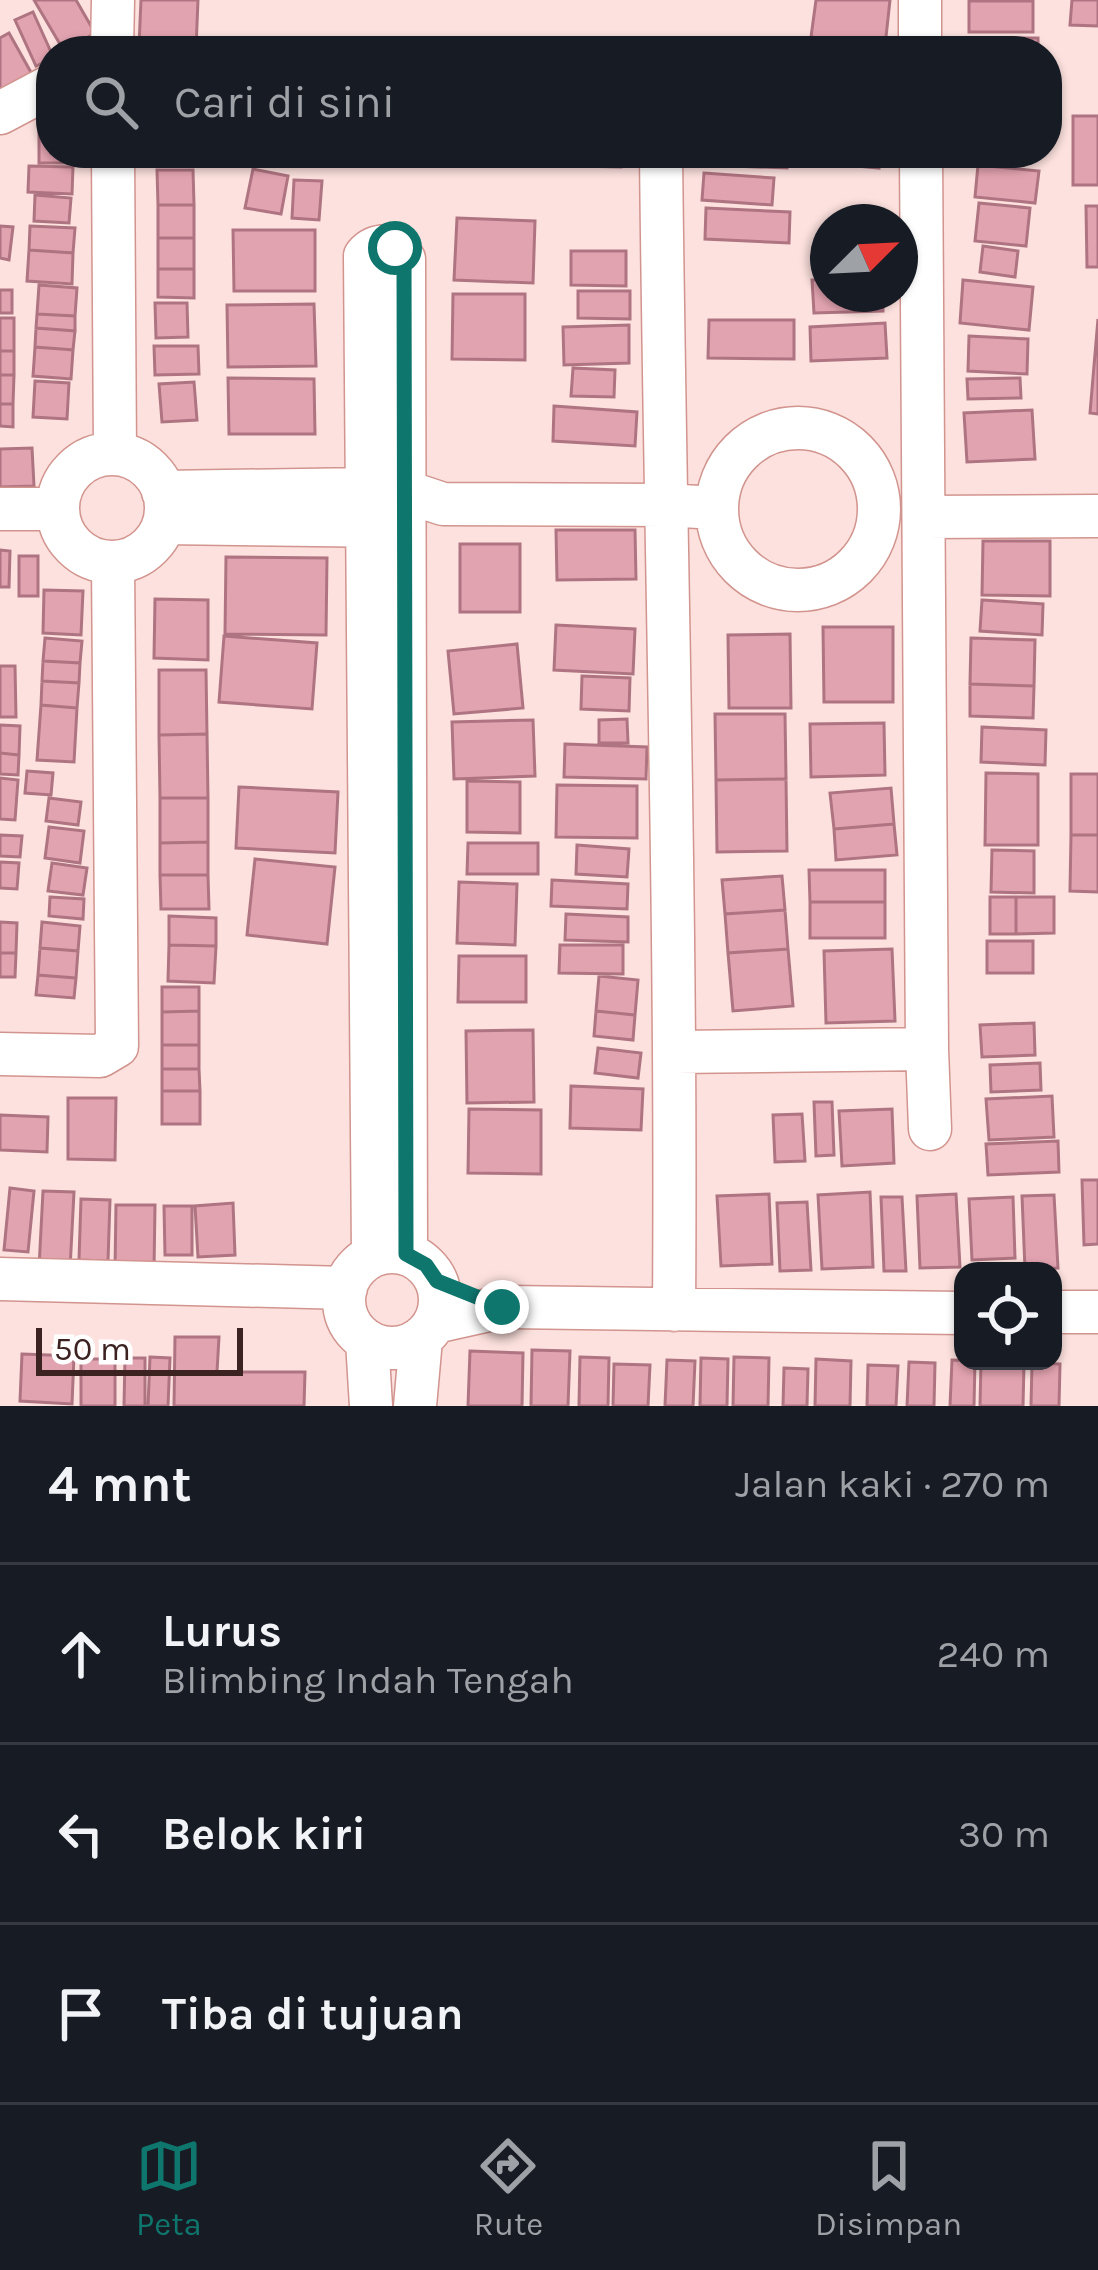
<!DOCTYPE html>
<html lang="id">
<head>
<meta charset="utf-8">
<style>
	:root { --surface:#171b24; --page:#242831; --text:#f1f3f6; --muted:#9ea1a6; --line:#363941; --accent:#0f766e }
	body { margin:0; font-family:Karla,sans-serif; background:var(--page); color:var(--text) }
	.controls { position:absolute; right:36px; bottom:36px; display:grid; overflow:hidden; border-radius:24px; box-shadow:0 3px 9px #0004 }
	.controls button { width:108px; height:108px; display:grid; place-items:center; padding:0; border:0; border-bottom:3px solid var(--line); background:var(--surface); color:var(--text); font:60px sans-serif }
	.compass { position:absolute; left:810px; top:204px; width:108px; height:108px; border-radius:50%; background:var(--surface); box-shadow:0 3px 9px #0004; rotate:66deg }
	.scale { position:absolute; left:36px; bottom:30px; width:207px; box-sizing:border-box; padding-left:12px; border:6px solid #3c2321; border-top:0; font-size:33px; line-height:42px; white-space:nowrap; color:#3c2321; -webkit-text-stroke:9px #fff; paint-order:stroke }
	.stop { position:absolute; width:36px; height:36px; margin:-27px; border:9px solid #0f766e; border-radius:50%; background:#fff }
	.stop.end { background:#0f766e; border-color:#fff; box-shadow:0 3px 12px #0008 }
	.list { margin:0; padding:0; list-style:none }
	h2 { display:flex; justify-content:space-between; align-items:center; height:156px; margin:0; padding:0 48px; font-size:51px }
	h2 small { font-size:39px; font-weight:400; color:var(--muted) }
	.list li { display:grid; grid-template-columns:78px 1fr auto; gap:36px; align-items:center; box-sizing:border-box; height:180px; padding:0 48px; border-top:3px solid var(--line) }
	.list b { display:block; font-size:45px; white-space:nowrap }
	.list p { margin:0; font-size:39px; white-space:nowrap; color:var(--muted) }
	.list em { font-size:39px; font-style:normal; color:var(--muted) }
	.icon { flex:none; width:66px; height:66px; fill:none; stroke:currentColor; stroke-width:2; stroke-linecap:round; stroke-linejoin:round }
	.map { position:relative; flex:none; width:1098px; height:1406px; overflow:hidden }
	.search { position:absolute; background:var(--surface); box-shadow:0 3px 9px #0004; left:36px; right:36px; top:36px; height:132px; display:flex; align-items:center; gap:30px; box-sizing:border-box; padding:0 42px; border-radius:48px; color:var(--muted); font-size:45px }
	.sheet { height:696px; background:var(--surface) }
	nav { display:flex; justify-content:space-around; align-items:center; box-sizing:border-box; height:168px; border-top:3px solid var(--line); background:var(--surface); font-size:33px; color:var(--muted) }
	nav a { display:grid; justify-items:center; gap:6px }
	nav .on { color:var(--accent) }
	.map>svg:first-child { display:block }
</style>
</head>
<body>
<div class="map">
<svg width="1098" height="1406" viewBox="0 0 1098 1406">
	<rect width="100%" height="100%" fill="#fce1de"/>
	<path fill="#e2a3b0" stroke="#af7481" stroke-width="3" d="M 34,0 L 76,0 L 95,33 L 64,51 Z
		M 141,0 L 198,0 L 196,49 L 139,46 Z
		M 816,0 L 890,0 L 885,46 L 811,37 Z
		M 1072,0 L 1098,0 L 1098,26 L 1070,25 Z
		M 969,1 L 1033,1 L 1033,32 L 969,32 Z
		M 33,12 L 51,52 L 51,59 L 36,66 L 15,20 Z
		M 9,33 L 33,76 L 0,93 L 0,38 Z
		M 970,38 L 1038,38 L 1038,51 L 969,51 Z
		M 1073,116 L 1098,116 L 1098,185 L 1073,185 Z
		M 39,119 L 51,119 L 51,153 L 92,153 L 92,163 L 39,163 Z
		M 150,153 L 175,153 L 176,162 L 151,164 Z
		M 528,153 L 622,153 L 621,167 L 528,165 Z
		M 707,153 L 788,153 L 787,168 L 707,165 Z
		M 803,153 L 880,153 L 879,168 L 802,161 Z
		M 974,153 L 1037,153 L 1037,159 L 974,158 Z
		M 978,165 L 1039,171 L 1035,203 L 975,197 Z
		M 29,166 L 73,167 L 72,194 L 28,192 Z
		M 253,169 L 288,176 L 281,214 L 245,208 Z
		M 157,170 L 193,170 L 194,205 L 158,205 Z
		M 704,173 L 774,178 L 772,205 L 702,200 Z
		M 294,180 L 322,181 L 319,220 L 292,218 Z
		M 35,195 L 71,198 L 69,223 L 34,221 Z
		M 979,203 L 1030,208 L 1026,246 L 975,241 Z
		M 158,205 L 194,205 L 194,238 L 158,238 Z
		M 1086,206 L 1098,206 L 1098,267 L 1087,267 Z
		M 706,208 L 790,212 L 789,243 L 705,239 Z
		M 457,218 L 535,221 L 533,283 L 454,280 Z
		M 0,226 L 13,227 L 9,260 L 0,258 Z
		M 30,226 L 75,228 L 73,253 L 29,250 Z
		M 233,230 L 315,230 L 315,291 L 234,291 Z
		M 158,238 L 194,238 L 194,269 L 158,269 Z
		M 983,246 L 1018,251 L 1015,277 L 980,272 Z
		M 29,250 L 73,253 L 72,284 L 27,281 Z
		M 571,251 L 626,251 L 626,286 L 571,285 Z
		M 158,269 L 194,269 L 194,298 L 158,297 Z
		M 812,280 L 828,280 L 828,294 L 883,294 L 883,311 L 814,313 Z
		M 963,280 L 1033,287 L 1029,330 L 960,323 Z
		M 39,285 L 77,288 L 75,316 L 37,314 Z
		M 0,290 L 12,290 L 12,313 L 0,313 Z
		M 578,291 L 630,291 L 630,319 L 578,318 Z
		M 453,294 L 525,294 L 525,360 L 452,359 Z
		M 155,303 L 187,303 L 188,337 L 156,338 Z
		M 314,304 L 316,366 L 228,367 L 227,305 Z
		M 37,314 L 75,316 L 75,331 L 36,328 Z
		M 0,318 L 14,318 L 14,351 L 0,351 Z
		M 1098,319 L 1098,414 L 1090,413 Z
		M 709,320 L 794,320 L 794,359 L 708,358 Z
		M 885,323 L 887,358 L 811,361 L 810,327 Z
		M 629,325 L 629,363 L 564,365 L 563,327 Z
		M 36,328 L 75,331 L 73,350 L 35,347 Z
		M 969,336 L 1028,339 L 1027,374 L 968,371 Z
		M 154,346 L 198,346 L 199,374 L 155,375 Z
		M 35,347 L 73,350 L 71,379 L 33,376 Z
		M 0,351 L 14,351 L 14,375 L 0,375 Z
		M 573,368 L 615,370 L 614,397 L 571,396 Z
		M 0,375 L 14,375 L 13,404 L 0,404 Z
		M 228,378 L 314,379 L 315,434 L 229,434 Z
		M 1020,378 L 1021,398 L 968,399 L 967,379 Z
		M 35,381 L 69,383 L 67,419 L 33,417 Z
		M 194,382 L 197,420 L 162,422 L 159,384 Z
		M 0,404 L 13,404 L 13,427 L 0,426 Z
		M 554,406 L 637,412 L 635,446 L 553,441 Z
		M 1032,410 L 1035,459 L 967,462 L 964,413 Z
		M 32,448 L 34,486 L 0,487 L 0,449 Z
		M 556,530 L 635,530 L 636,579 L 557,580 Z
		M 983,541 L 1050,541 L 1050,596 L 982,595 Z
		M 460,544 L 520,544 L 520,612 L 460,612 Z
		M 0,550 L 10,551 L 9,587 L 0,587 Z
		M 19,556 L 38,556 L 38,596 L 19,596 Z
		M 226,557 L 327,558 L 326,635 L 225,634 Z
		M 44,590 L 83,591 L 81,635 L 43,633 Z
		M 155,599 L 208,600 L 208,660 L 154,658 Z
		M 982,600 L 1043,604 L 1042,635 L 980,631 Z
		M 556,625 L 635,629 L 633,674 L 554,670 Z
		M 823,627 L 893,627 L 893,702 L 824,702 Z
		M 790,634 L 791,708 L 729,708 L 728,635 Z
		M 224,636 L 317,643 L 312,709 L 219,702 Z
		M 45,638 L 82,641 L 80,663 L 43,661 Z
		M 971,638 L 1035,640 L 1034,686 L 970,684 Z
		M 517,644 L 523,708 L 454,714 L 448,651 Z
		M 43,661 L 80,663 L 79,683 L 42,681 Z
		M 0,666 L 15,666 L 16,717 L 0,717 Z
		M 159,670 L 206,670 L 207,734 L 159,735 Z
		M 582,676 L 630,678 L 629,711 L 581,709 Z
		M 42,681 L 79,683 L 77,708 L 41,705 Z
		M 970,684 L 1034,686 L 1033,718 L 970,716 Z
		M 41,705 L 77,708 L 74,762 L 37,760 Z
		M 715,714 L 785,714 L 786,779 L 716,780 Z
		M 627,719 L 628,743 L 599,743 L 599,720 Z
		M 533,720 L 535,776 L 454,779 L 452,722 Z
		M 884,723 L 885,775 L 811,777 L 810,724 Z
		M 0,725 L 20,726 L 19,755 L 0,753 Z
		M 982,727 L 1046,730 L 1045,765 L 981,762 Z
		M 207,734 L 208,798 L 160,798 L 159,735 Z
		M 565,744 L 647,747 L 646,779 L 564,777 Z
		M 0,753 L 19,755 L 18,775 L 0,774 Z
		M 27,771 L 53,773 L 51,795 L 25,793 Z
		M 986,773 L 1038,774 L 1038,845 L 985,845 Z
		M 1071,774 L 1098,774 L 1098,835 L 1071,835 Z
		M 0,778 L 18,780 L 15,820 L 0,819 Z
		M 786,779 L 787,851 L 717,852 L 716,780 Z
		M 467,781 L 520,782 L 520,833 L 467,832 Z
		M 557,785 L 637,786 L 637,838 L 556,837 Z
		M 239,787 L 338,792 L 335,853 L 236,848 Z
		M 891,788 L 894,824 L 834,829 L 830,793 Z
		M 49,798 L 81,802 L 78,825 L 46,821 Z
		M 160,798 L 208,798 L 208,842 L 160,843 Z
		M 894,824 L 897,855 L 836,860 L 834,829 Z
		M 49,827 L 84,831 L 80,863 L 45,858 Z
		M 0,835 L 22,836 L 20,857 L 0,856 Z
		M 1071,835 L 1098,835 L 1098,892 L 1070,891 Z
		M 208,842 L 208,875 L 160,875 L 160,843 Z
		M 468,843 L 538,843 L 538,874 L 467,874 Z
		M 577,845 L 629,849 L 627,877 L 576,874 Z
		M 992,850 L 1034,851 L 1034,893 L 991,892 Z
		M 255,859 L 335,867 L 327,944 L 247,935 Z
		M 0,862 L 19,863 L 17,889 L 0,888 Z
		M 52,863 L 87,868 L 83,895 L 48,891 Z
		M 809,870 L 885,870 L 885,902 L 810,902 Z
		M 160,875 L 208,875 L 209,909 L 161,909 Z
		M 782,876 L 785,910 L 725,914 L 722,880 Z
		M 552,880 L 628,884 L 627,909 L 551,906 Z
		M 459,882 L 517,884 L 515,945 L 457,943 Z
		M 50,897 L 84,899 L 83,919 L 49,916 Z
		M 990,897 L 1016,897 L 1016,934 L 990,934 Z
		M 1016,897 L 1054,897 L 1054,933 L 1016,934 Z
		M 810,902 L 885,902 L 885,938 L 810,938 Z
		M 785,910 L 788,949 L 728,953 L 725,914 Z
		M 566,914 L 628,917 L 628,942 L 565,940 Z
		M 169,916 L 216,918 L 216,946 L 169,945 Z
		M 0,922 L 17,923 L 16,953 L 0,953 Z
		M 42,922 L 80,926 L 78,951 L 40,948 Z
		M 987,941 L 1033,941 L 1033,973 L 987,973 Z
		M 169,945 L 216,946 L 214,983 L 168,981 Z
		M 560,945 L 623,945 L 623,974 L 559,973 Z
		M 40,948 L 78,951 L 76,978 L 38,975 Z
		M 788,949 L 793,1006 L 733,1011 L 728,953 Z
		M 892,949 L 895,1021 L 826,1023 L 824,951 Z
		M 0,953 L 16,953 L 15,977 L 0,977 Z
		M 459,956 L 526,956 L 526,1002 L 458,1002 Z
		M 38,975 L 76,978 L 74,998 L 36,995 Z
		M 599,976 L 638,980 L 635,1015 L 596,1011 Z
		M 162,987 L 199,987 L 199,1011 L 162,1012 Z
		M 199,1011 L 199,1045 L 162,1045 L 162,1012 Z
		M 596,1011 L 635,1015 L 633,1040 L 594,1036 Z
		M 1034,1023 L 1035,1055 L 982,1057 L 980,1025 Z
		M 533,1030 L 534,1102 L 467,1103 L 466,1031 Z
		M 162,1045 L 199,1045 L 199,1069 L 162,1069 Z
		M 598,1048 L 641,1053 L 638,1078 L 595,1073 Z
		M 1040,1063 L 1041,1090 L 991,1092 L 990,1065 Z
		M 162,1069 L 199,1069 L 200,1091 L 162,1091 Z
		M 571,1086 L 643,1089 L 641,1130 L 570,1128 Z
		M 162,1091 L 200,1091 L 200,1124 L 162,1124 Z
		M 1052,1096 L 1054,1137 L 989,1140 L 986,1099 Z
		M 68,1098 L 116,1098 L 115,1160 L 68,1159 Z
		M 814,1102 L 832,1102 L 834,1155 L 816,1156 Z
		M 469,1109 L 541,1110 L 541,1174 L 468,1173 Z
		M 892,1109 L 894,1163 L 842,1166 L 839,1111 Z
		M 802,1114 L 805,1161 L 775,1162 L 773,1115 Z
		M 0,1115 L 48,1117 L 47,1152 L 0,1150 Z
		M 1058,1141 L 1059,1172 L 988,1175 L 986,1144 Z
		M 1082,1180 L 1098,1180 L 1098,1244 L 1084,1245 Z
		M 10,1188 L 34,1191 L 28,1252 L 4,1250 Z
		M 43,1191 L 74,1192 L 70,1269 L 39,1268 Z
		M 870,1192 L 873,1267 L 822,1269 L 818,1195 Z
		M 769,1194 L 772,1264 L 721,1266 L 717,1196 Z
		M 956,1194 L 960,1267 L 920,1268 L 917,1196 Z
		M 1054,1195 L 1058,1268 L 1025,1269 L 1022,1196 Z
		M 881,1197 L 902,1197 L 906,1271 L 884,1271 Z
		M 1013,1197 L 1015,1258 L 972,1260 L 969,1199 Z
		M 81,1199 L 110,1200 L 108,1261 L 79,1260 Z
		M 807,1202 L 811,1270 L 780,1271 L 777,1203 Z
		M 233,1203 L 235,1255 L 198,1257 L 195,1206 Z
		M 116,1205 L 155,1205 L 154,1269 L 115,1269 Z
		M 164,1206 L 192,1206 L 192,1255 L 165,1255 Z
		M 175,1337 L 219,1337 L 217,1372 L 305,1372 L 304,1406 L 174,1406 Z
		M 532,1350 L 570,1351 L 568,1406 L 531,1406 Z
		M 470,1351 L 523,1353 L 522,1406 L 468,1406 Z
		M 22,1354 L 74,1356 L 72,1404 L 20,1401 Z
		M 150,1357 L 170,1358 L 168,1406 L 148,1406 Z
		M 580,1357 L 609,1358 L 608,1406 L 579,1406 Z
		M 734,1357 L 769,1358 L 768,1406 L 733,1406 Z
		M 125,1358 L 145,1358 L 145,1406 L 124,1406 Z
		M 701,1358 L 728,1359 L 727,1406 L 700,1406 Z
		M 81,1359 L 115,1359 L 115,1406 L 81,1406 Z
		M 816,1359 L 851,1361 L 850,1406 L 815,1406 Z
		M 667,1360 L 695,1361 L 693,1406 L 665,1406 Z
		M 952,1360 L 975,1361 L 974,1406 L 950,1406 Z
		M 909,1362 L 935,1363 L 934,1406 L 907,1406 Z
		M 981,1362 L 1024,1364 L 1023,1406 L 980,1406 Z
		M 1032,1363 L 1060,1364 L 1059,1406 L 1031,1406 Z
		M 614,1364 L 650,1365 L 648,1406 L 613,1406 Z
		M 868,1365 L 898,1366 L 896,1406 L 867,1406 Z
		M 784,1368 L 808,1369 L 807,1406 L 783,1406 Z"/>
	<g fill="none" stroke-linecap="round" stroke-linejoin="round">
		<defs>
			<path id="minor" d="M 920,0 L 920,51
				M 112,51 L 113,0
				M 0,113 L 51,86
				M 113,153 L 115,453
				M 661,153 C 665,539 677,925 674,1310
				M 921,153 L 927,1049 L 930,1129
				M717 509a81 81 0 1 1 162 0a81 81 0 1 1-162 0Z
				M58 508a54 54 0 1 1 108 0a54 54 0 1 1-108 0Z
				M 163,492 L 366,489 L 404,491 L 443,504 L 665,505 L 716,508
				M 0,509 L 57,509
				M 924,517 L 1098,516
				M 164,523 L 394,526
				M 676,1052 L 927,1049
				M 0,1054 L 100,1056 L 117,1046 L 113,563
				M344 1300a48 48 0 1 1 96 0a48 48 0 1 1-96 0Z
				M 373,1255 L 365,256 C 373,246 383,245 395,247 L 404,259 L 406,1254
				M 0,1279 L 346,1288
				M 1053,1312 L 1098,1312
				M 435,1322 L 502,1307 L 963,1313
				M 367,1341 L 371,1406
				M 415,1406 L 421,1339"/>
		</defs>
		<use href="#minor" stroke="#d2948e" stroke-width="45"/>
		<use href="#minor" stroke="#fff" stroke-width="42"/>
	</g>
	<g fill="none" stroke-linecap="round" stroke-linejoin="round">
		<path stroke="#0f766e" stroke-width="15" d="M 395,248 L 404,259 L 406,1254 L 426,1265 L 437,1281 L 502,1307"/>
	</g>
</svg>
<div class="controls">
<button><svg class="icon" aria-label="locate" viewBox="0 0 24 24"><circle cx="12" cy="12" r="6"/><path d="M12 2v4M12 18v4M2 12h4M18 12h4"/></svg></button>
</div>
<svg class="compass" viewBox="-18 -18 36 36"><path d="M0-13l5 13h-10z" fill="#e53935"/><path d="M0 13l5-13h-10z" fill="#9ea1a6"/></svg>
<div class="scale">50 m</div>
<div class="stop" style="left:395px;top:248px"></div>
<div class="stop end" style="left:502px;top:1307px"></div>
<div class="search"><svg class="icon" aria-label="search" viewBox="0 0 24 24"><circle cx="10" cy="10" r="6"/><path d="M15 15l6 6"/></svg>Cari di sini</div>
</div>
<section class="sheet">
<h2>4 mnt<small>Jalan kaki · 270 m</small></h2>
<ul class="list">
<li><svg class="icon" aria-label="ahead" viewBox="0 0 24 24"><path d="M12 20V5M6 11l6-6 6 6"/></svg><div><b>Lurus</b><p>Blimbing Indah Tengah</p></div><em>240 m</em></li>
<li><svg class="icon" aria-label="left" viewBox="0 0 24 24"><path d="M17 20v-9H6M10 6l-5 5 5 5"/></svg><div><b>Belok kiri</b></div><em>30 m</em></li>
<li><svg class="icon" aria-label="arrive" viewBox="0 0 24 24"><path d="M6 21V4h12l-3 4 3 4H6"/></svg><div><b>Tiba di tujuan</b></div></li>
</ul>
</section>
<nav>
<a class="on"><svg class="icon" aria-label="map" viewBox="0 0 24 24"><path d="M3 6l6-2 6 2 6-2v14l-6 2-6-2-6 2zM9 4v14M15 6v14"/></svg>Peta</a>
<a><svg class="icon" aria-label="directions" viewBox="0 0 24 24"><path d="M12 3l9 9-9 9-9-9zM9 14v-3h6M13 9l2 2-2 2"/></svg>Rute</a>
<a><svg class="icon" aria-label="saved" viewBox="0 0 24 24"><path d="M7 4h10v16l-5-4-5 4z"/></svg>Disimpan</a>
</nav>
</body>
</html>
